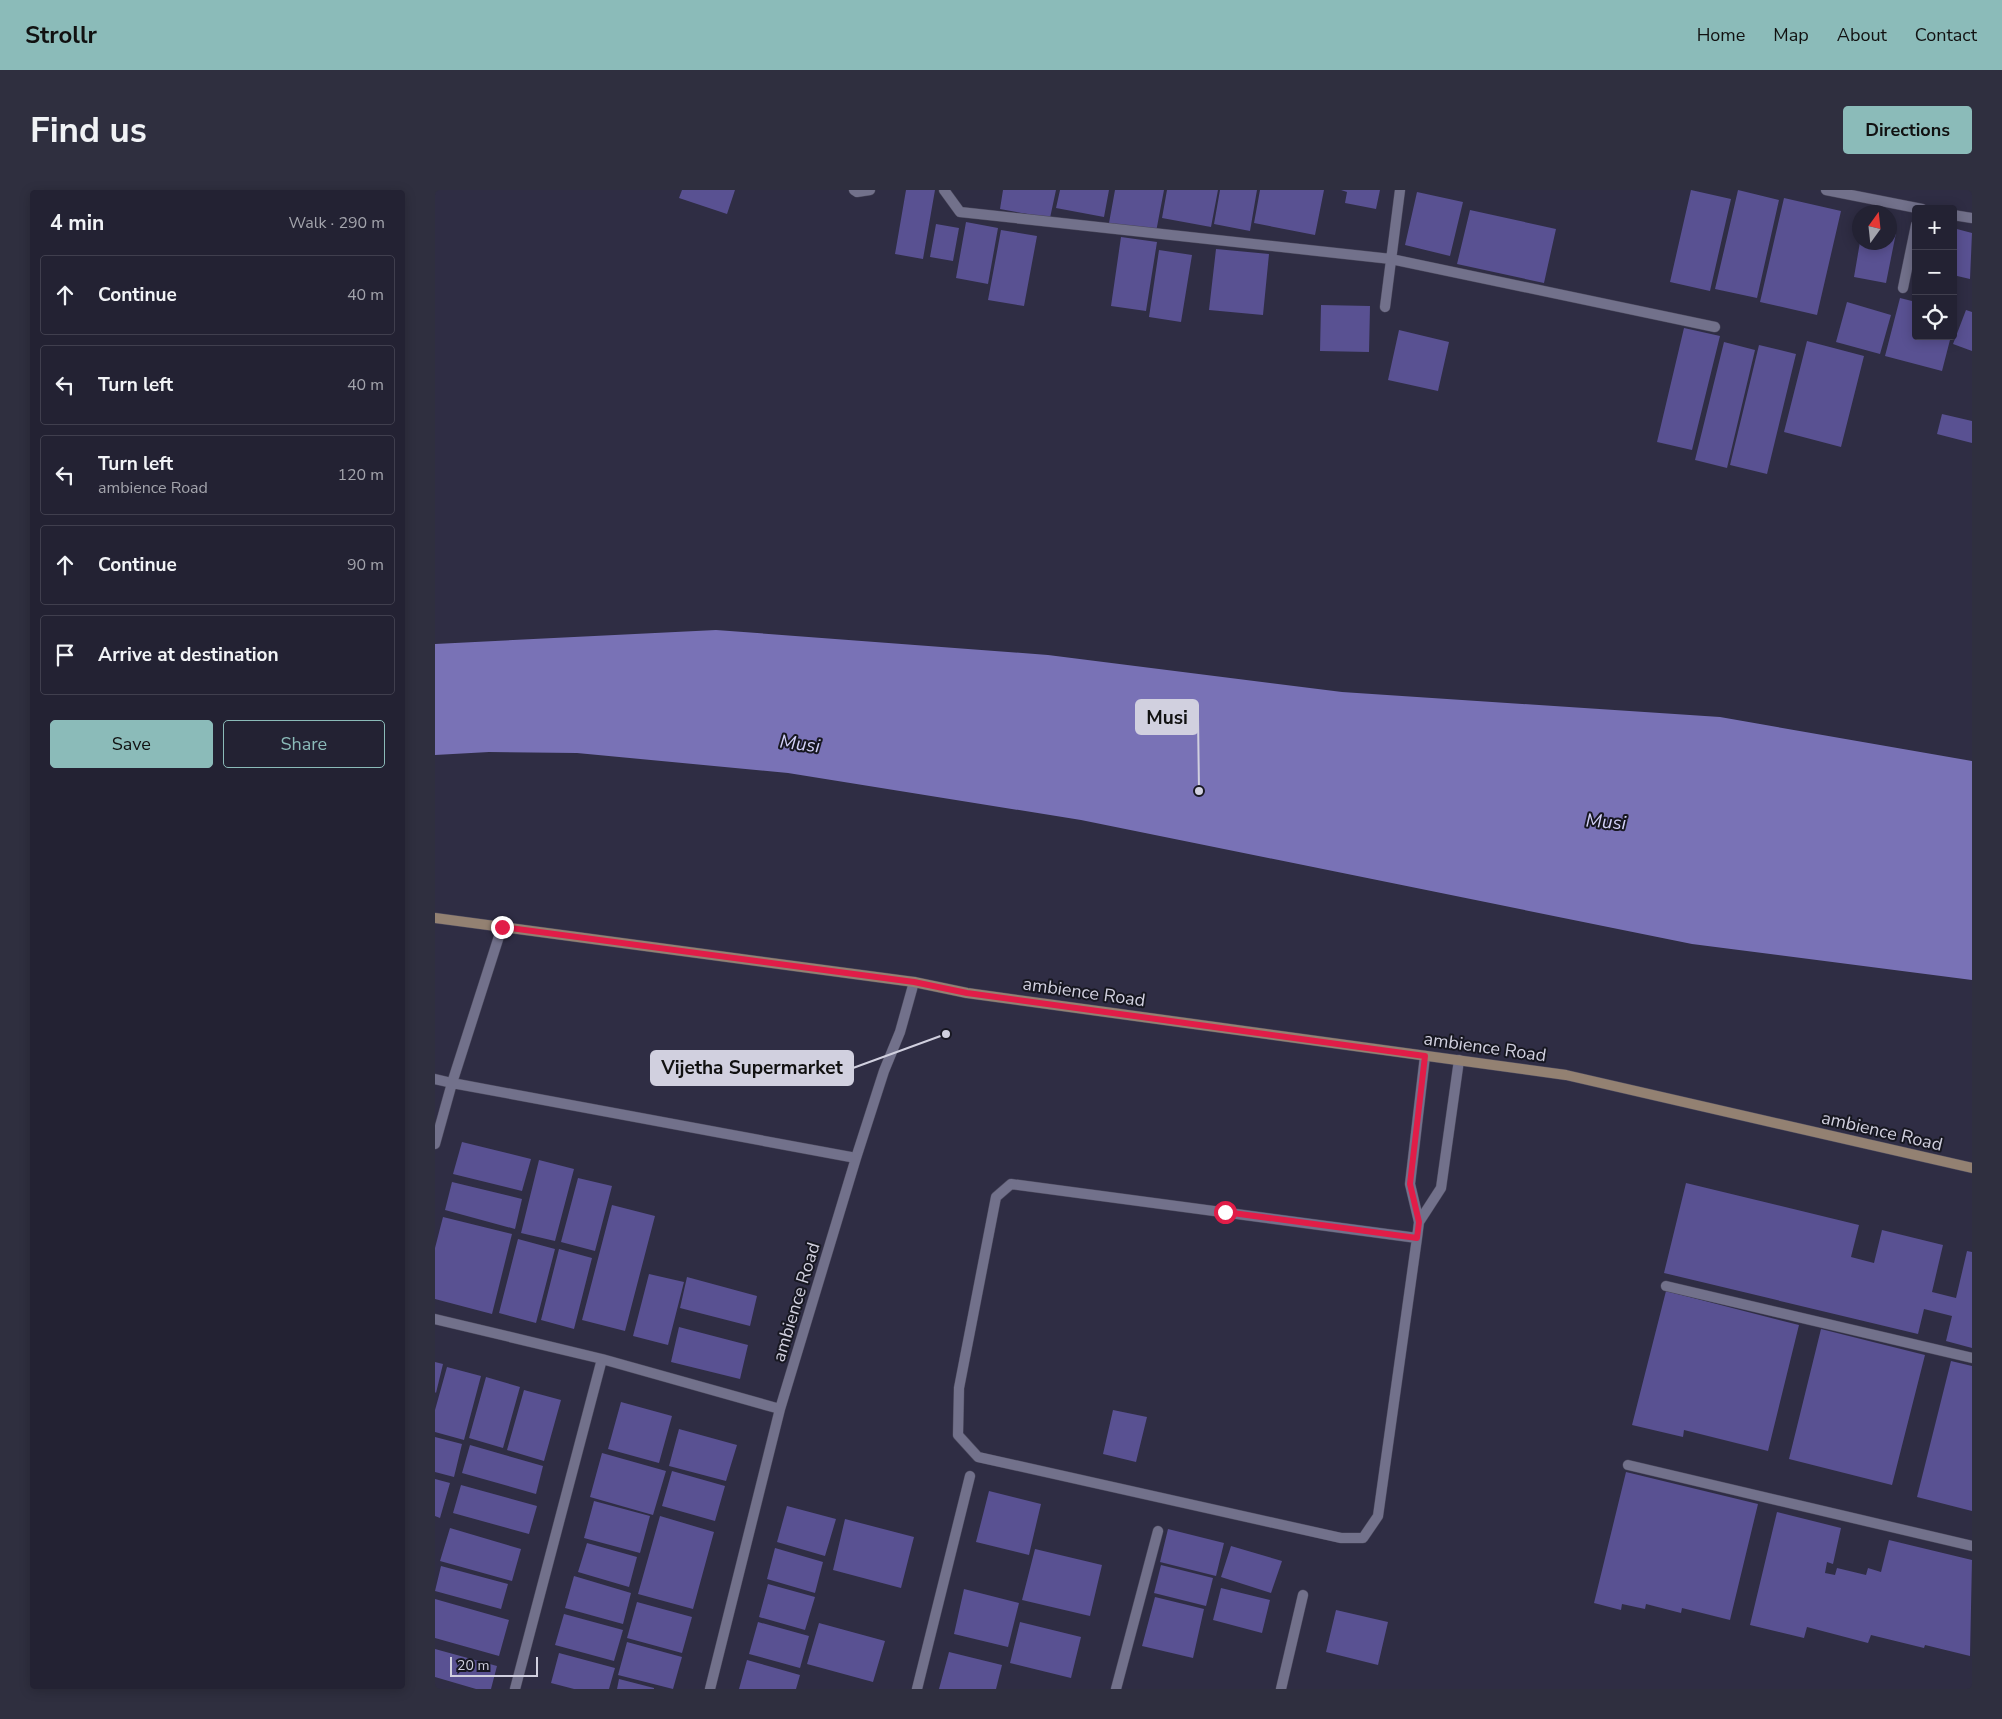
<!DOCTYPE html>
<html lang="en">
<head>
<meta charset="utf-8">
<style>
	:root { --surface:#232233; --page:#2f2f3f; --text:#f1f3f6; --muted:#a3a4ac; --line:#403f4e; --accent:#8bbbb9 }
	body { margin:0; font-family:"Nunito Sans",sans-serif; background:var(--page); color:var(--text) }
	.controls { position:absolute; right:15px; top:15px; display:grid; overflow:hidden; border-radius:5px; box-shadow:0 2px 12px #0003 }
	.controls button { width:45px; height:45px; display:grid; place-items:center; padding:0; border:0; border-bottom:1px solid var(--line); background:var(--surface); color:var(--text); font:25px sans-serif }
	.compass { position:absolute; left:1417px; top:15px; width:45px; height:45px; border-radius:50%; background:var(--surface); box-shadow:0 2px 12px #0003; rotate:15deg }
	.scale { position:absolute; left:15px; bottom:12px; width:88px; box-sizing:border-box; padding-left:5px; border:2px solid #d1d0df; border-top:0; font-size:14px; line-height:18px; white-space:nowrap; color:#d1d0df; -webkit-text-stroke:4px #171721; paint-order:stroke }
	.stop { position:absolute; width:15px; height:15px; margin:-11px; border:4px solid #e11d48; border-radius:50%; background:#fff }
	.stop.end { background:#e11d48; border-color:#fff; box-shadow:0 1px 5px #0008 }
	.list { margin:0; padding:0; list-style:none }
	h2 { display:flex; justify-content:space-between; align-items:center; height:65px; margin:0; padding:0 20px; font-size:21px }
	h2 small { font-size:16px; font-weight:400; color:var(--muted) }
	.list li { display:grid; grid-template-columns:32px 1fr auto; gap:15px; align-items:center; box-sizing:border-box; height:80px; margin:0 10px 10px; padding:0 10px; border:1px solid var(--line); border-radius:5px }
	.list b { display:block; font-size:19px; white-space:nowrap }
	.list p { margin:0; font-size:16px; white-space:nowrap; color:var(--muted) }
	.list em { font-size:16px; font-style:normal; color:var(--muted) }
	.actions { display:flex; gap:10px; padding:15px 20px }
	.actions a { flex:1; padding:11px 0; border:1px solid var(--accent); border-radius:5px; text-align:center; font-size:18px; color:var(--accent) }
	.actions .main { background:var(--accent); color:#111 }
	.icon { flex:none; width:28px; height:28px; fill:none; stroke:currentColor; stroke-width:2; stroke-linecap:round; stroke-linejoin:round }
	.map { position:relative; flex:none; width:1537px; height:1499px; overflow:hidden; border-radius:5px }
	header { display:flex; align-items:center; gap:30px; box-sizing:border-box; height:70px; padding:0 25px; background:var(--accent); color:#111 }
	header strong { font-size:24px }
	nav { display:flex; gap:28px; margin-inline-start:auto; font-size:18px }
	.intro { display:flex; align-items:center; justify-content:space-between; box-sizing:border-box; height:120px; padding:0 30px }
	h1 { margin:0; font-size:35px }
	.button { padding:12px 22px; border-radius:5px; background:var(--accent); color:#111; font-size:18px; font-weight:700 }
	main { display:flex; gap:30px; padding:0 30px }
	aside { flex:1; background:var(--surface); border-radius:5px; box-shadow:0 2px 12px #0003 }
	.map>svg:first-child { display:block }
</style>
</head>
<body>
<header>
<strong>Strollr</strong>
<nav><a>Home</a><a>Map</a><a>About</a><a>Contact</a></nav>
</header>
<div class="intro"><h1>Find us</h1><a class="button">Directions</a></div>
<main>
<aside>
<h2>4 min<small>Walk · 290 m</small></h2>
<ul class="list">
<li><svg class="icon" aria-label="ahead" viewBox="0 0 24 24"><path d="M12 20V5M6 11l6-6 6 6"/></svg><div><b>Continue</b></div><em>40 m</em></li>
<li><svg class="icon" aria-label="left" viewBox="0 0 24 24"><path d="M17 20v-9H6M10 6l-5 5 5 5"/></svg><div><b>Turn left</b></div><em>40 m</em></li>
<li><svg class="icon" aria-label="left" viewBox="0 0 24 24"><path d="M17 20v-9H6M10 6l-5 5 5 5"/></svg><div><b>Turn left</b><p>ambience Road</p></div><em>120 m</em></li>
<li><svg class="icon" aria-label="ahead" viewBox="0 0 24 24"><path d="M12 20V5M6 11l6-6 6 6"/></svg><div><b>Continue</b></div><em>90 m</em></li>
<li><svg class="icon" aria-label="arrive" viewBox="0 0 24 24"><path d="M6 21V4h12l-3 4 3 4H6"/></svg><div><b>Arrive at destination</b></div></li>
</ul>
<div class="actions"><a class="main">Save</a><a>Share</a></div>
</aside>
<div class="map">
<svg width="1537" height="1499" viewBox="0 0 1537 1499">
	<rect width="100%" height="100%" fill="#2f2d44"/>
	<path fill="#7972b6" d="M 281,440 L 613,465 L 907,502 L 1285,527 L 1537,571 L 1537,790 L 1257,754 L 646,630 L 353,583 L 142,563 L 54,562 L 0,565 L 0,454 Z"/>
	<path fill="#595192" d="M 247,0 L 300,0 L 292,24 L 244,8 Z
		M 471,0 L 500,0 L 488,69 L 460,64 Z
		M 568,0 L 621,0 L 615,28 L 565,19 Z
		M 625,0 L 674,0 L 669,27 L 621,18 Z
		M 680,0 L 729,0 L 721,42 L 674,33 Z
		M 732,0 L 783,0 L 776,37 L 727,28 Z
		M 785,0 L 822,0 L 815,41 L 779,34 Z
		M 825,0 L 889,0 L 880,45 L 819,33 Z
		M 906,0 L 945,0 L 941,19 L 910,13 L 912,2 Z
		M 1256,0 L 1296,9 L 1275,101 L 1235,92 Z
		M 1303,0 L 1344,10 L 1322,108 L 1280,99 Z
		M 982,2 L 1028,12 L 1015,66 L 970,55 Z
		M 1349,8 L 1406,21 L 1382,125 L 1325,112 Z
		M 1035,20 L 1121,39 L 1109,93 L 1022,74 Z
		M 531,32 L 563,38 L 553,94 L 521,88 Z
		M 501,34 L 524,38 L 518,71 L 495,67 Z
		M 1518,38 L 1537,43 L 1535,89 L 1518,85 Z
		M 566,40 L 602,46 L 589,116 L 553,110 Z
		M 1454,41 L 1461,43 L 1451,93 L 1419,87 L 1425,52 L 1454,52 Z
		M 686,47 L 722,52 L 711,121 L 676,116 Z
		M 781,59 L 834,64 L 828,125 L 774,120 Z
		M 724,60 L 757,65 L 746,132 L 714,127 Z
		M 1465,108 L 1481,112 L 1481,146 L 1516,146 L 1507,181 L 1450,166 Z
		M 1412,112 L 1456,125 L 1445,164 L 1401,152 Z
		M 886,115 L 935,116 L 934,162 L 885,161 Z
		M 1531,120 L 1537,122 L 1537,161 L 1518,154 Z
		M 1518,122 L 1522,123 L 1519,136 L 1518,136 Z
		M 1249,138 L 1285,146 L 1257,260 L 1222,252 Z
		M 964,140 L 1014,152 L 1003,201 L 953,190 Z
		M 1372,151 L 1429,166 L 1406,257 L 1349,242 Z
		M 1289,152 L 1320,160 L 1292,278 L 1260,270 Z
		M 1324,155 L 1361,164 L 1332,284 L 1295,275 Z
		M 1507,224 L 1537,231 L 1537,253 L 1502,244 Z
		M 27,952 L 96,969 L 87,1001 L 18,984 Z
		M 104,970 L 139,979 L 120,1051 L 86,1043 Z
		M 143,988 L 177,996 L 160,1061 L 126,1052 Z
		M 17,992 L 87,1009 L 80,1039 L 10,1020 Z
		M 1251,993 L 1424,1035 L 1416,1067 L 1439,1073 L 1447,1040 L 1508,1055 L 1497,1102 L 1521,1108 L 1532,1061 L 1537,1062 L 1537,1158 L 1511,1151 L 1517,1126 L 1489,1119 L 1483,1144 L 1229,1083 Z
		M 177,1015 L 220,1026 L 190,1141 L 147,1130 Z
		M 8,1027 L 77,1044 L 57,1124 L 0,1109 L 0,1058 Z
		M 83,1049 L 120,1059 L 101,1133 L 64,1123 Z
		M 124,1059 L 157,1068 L 139,1139 L 106,1130 Z
		M 214,1084 L 249,1092 L 233,1155 L 198,1146 Z
		M 252,1087 L 322,1106 L 315,1136 L 245,1118 Z
		M 1231,1101 L 1364,1135 L 1333,1261 L 1249,1240 L 1248,1247 L 1197,1235 Z
		M 244,1137 L 313,1155 L 305,1189 L 236,1172 Z
		M 1386,1139 L 1490,1165 L 1457,1295 L 1354,1269 Z
		M 1516,1171 L 1537,1176 L 1537,1321 L 1482,1307 Z
		M 0,1172 L 8,1174 L 1,1203 L 0,1202 Z
		M 12,1177 L 46,1186 L 29,1250 L 0,1242 L 0,1220 Z
		M 51,1187 L 85,1197 L 68,1258 L 34,1248 Z
		M 89,1200 L 126,1210 L 109,1271 L 72,1260 Z
		M 186,1212 L 237,1226 L 224,1273 L 173,1259 Z
		M 678,1220 L 712,1227 L 701,1272 L 668,1264 Z
		M 244,1239 L 302,1255 L 291,1291 L 234,1276 Z
		M 0,1247 L 27,1254 L 19,1287 L 0,1282 Z
		M 35,1255 L 108,1276 L 101,1304 L 27,1283 Z
		M 167,1263 L 231,1281 L 218,1325 L 155,1307 Z
		M 237,1281 L 290,1296 L 280,1331 L 227,1316 Z
		M 1191,1282 L 1323,1314 L 1295,1430 L 1247,1418 L 1246,1423 L 1211,1414 L 1210,1419 L 1187,1414 L 1186,1420 L 1159,1413 Z
		M 0,1289 L 15,1293 L 5,1328 L 0,1326 Z
		M 26,1295 L 102,1316 L 94,1344 L 18,1323 Z
		M 554,1301 L 606,1314 L 594,1365 L 541,1352 Z
		M 159,1311 L 215,1326 L 205,1363 L 149,1348 Z
		M 352,1316 L 401,1329 L 390,1366 L 342,1352 Z
		M 1342,1322 L 1406,1338 L 1398,1374 L 1392,1372 L 1390,1383 L 1400,1385 L 1402,1378 L 1431,1385 L 1433,1378 L 1446,1382 L 1454,1350 L 1537,1370 L 1535,1466 L 1490,1455 L 1489,1458 L 1436,1445 L 1433,1453 L 1372,1437 L 1369,1448 L 1315,1435 Z
		M 225,1326 L 279,1342 L 258,1419 L 203,1404 Z
		M 410,1329 L 479,1347 L 466,1398 L 398,1380 Z
		M 15,1338 L 86,1359 L 77,1391 L 5,1371 Z
		M 733,1339 L 789,1353 L 781,1386 L 725,1372 Z
		M 152,1353 L 202,1367 L 194,1397 L 143,1382 Z
		M 796,1356 L 847,1371 L 836,1403 L 786,1387 Z
		M 340,1358 L 388,1372 L 380,1403 L 332,1389 Z
		M 600,1359 L 667,1375 L 655,1426 L 587,1410 Z
		M 726,1375 L 778,1388 L 771,1416 L 719,1403 Z
		M 6,1376 L 73,1394 L 66,1419 L 0,1401 Z
		M 139,1386 L 196,1403 L 188,1434 L 130,1418 Z
		M 333,1394 L 380,1407 L 370,1440 L 324,1427 Z
		M 786,1398 L 835,1410 L 827,1443 L 778,1430 Z
		M 529,1399 L 584,1413 L 573,1457 L 519,1444 Z
		M 720,1407 L 769,1419 L 758,1468 L 707,1456 Z
		M 0,1409 L 74,1430 L 64,1466 L 0,1448 Z
		M 202,1412 L 257,1427 L 247,1463 L 192,1448 Z
		M 901,1420 L 953,1432 L 943,1475 L 891,1462 Z
		M 129,1424 L 188,1440 L 179,1471 L 120,1455 Z
		M 323,1432 L 374,1446 L 365,1478 L 314,1464 Z
		M 585,1432 L 646,1447 L 636,1488 L 575,1473 Z
		M 384,1433 L 450,1451 L 438,1492 L 372,1474 Z
		M 192,1452 L 247,1467 L 238,1499 L 183,1485 Z
		M 0,1459 L 62,1476 L 56,1499 L 41,1499 L 0,1487 Z
		M 514,1462 L 567,1475 L 561,1499 L 504,1499 Z
		M 124,1463 L 180,1478 L 174,1499 L 139,1499 L 116,1493 Z
		M 312,1470 L 365,1485 L 361,1499 L 304,1499 Z
		M 184,1489 L 219,1498 L 219,1499 L 182,1499 Z"/>
	<g fill="none" stroke-linecap="round" stroke-linejoin="round">
		<defs>
			<path id="street" d="M 419,0 L 422,2 L 435,0
				M 509,0 L 525,22 L 956,69 L 1280,137
				M 1391,0 L 1487,19
				M 1518,25 L 1537,28
				M 1468,98 L 1481,35
				M 950,117 L 965,0
				M 67,737 L 17,893 L 421,968
				M 990,866 L 975,994 L 984,1032 L 1006,998 L 1024,870
				M 0,889 L 17,893 L 0,954
				M 982,1048 L 576,994 L 561,1007 L 524,1198 L 523,1245 L 543,1267 L 906,1348 L 928,1348 L 943,1326 L 982,1048 L 984,1032
				M 1231,1096 L 1537,1168
				M 0,1129 L 167,1169 L 345,1219
				M 1193,1275 L 1537,1356
				M 80,1499 L 167,1169
				M 275,1499 L 345,1219 L 421,968 L 449,881 L 465,842 L 479,792
				M 482,1499 L 535,1286
				M 681,1499 L 723,1341
				M 846,1499 L 868,1405"/>
			<path id="secondary" d="M 0,728 L 479,792 L 532,803 L 1131,885 L 1537,978"/>
		</defs>
		<use href="#street" stroke="#4b495d" stroke-width="11"/>
		<use href="#secondary" stroke="#4b495d" stroke-width="11"/>
		<use href="#street" stroke="#72718b" stroke-width="10"/>
		<use href="#secondary" stroke="#938172" stroke-width="10"/>
	</g>
	<g fill="none" stroke-linecap="round" stroke-linejoin="round">
		<path stroke="#e11d48" stroke-width="6" d="M 67,737 L 479,792 L 532,803 L 990,866 L 975,994 L 984,1032 L 982,1048 L 790,1022"/>
	</g>
	<g text-anchor="middle" stroke-width="4" stroke-linejoin="round" paint-order="stroke">
		<g font-size="18" fill="#d1d0df" stroke="#171721">
			<text transform="translate(649 802) rotate(8)" y="6">ambience Road</text>
			<text transform="translate(1050 857) rotate(8)" y="6">ambience Road</text>
			<text transform="translate(1447 941) rotate(13)" y="6">ambience Road</text>
			<text transform="translate(361 1112) rotate(-73)" y="6">ambience Road</text>
		</g>
		<g font-size="19" font-style="italic" fill="#d2d0f7" stroke="#171721">
			<text transform="translate(365 553) rotate(7)" y="7">Musi</text>
			<text transform="translate(1171 631) rotate(4)" y="7">Musi</text>
		</g>
	</g>
	<path fill="none" stroke="#d1d0df" stroke-width="2" d="M764 601L763 527M511 844L418 878"/>
	<g fill="#d1d0df" stroke="#171721" stroke-width="2">
		<circle cx="764" cy="601" r="5"/>
		<circle cx="511" cy="844" r="5"/>
	</g>
	<g fill="#d1d0df" stroke="#d1d0df" stroke-width="2">
		<rect x="701" y="510" width="62" height="34" rx="5"/>
		<rect x="216" y="861" width="202" height="34" rx="5"/>
	</g>
	<g font-size="19" text-anchor="middle" font-weight="bold" fill="#111">
		<text x="732" y="534">Musi</text>
		<text x="317" y="884">Vijetha Supermarket</text>
	</g>
</svg>
<div class="controls">
<button>+</button>
<button>−</button>
<button><svg class="icon" aria-label="locate" viewBox="0 0 24 24"><circle cx="12" cy="12" r="6"/><path d="M12 2v4M12 18v4M2 12h4M18 12h4"/></svg></button>
</div>
<svg class="compass" viewBox="-18 -18 36 36"><path d="M0-13l5 13h-10z" fill="#e53935"/><path d="M0 13l5-13h-10z" fill="#a3a4ac"/></svg>
<div class="scale">20 m</div>
<div class="stop" style="left:790px;top:1022px"></div>
<div class="stop end" style="left:67px;top:737px"></div>
</div>
</main>
</body>
</html>
